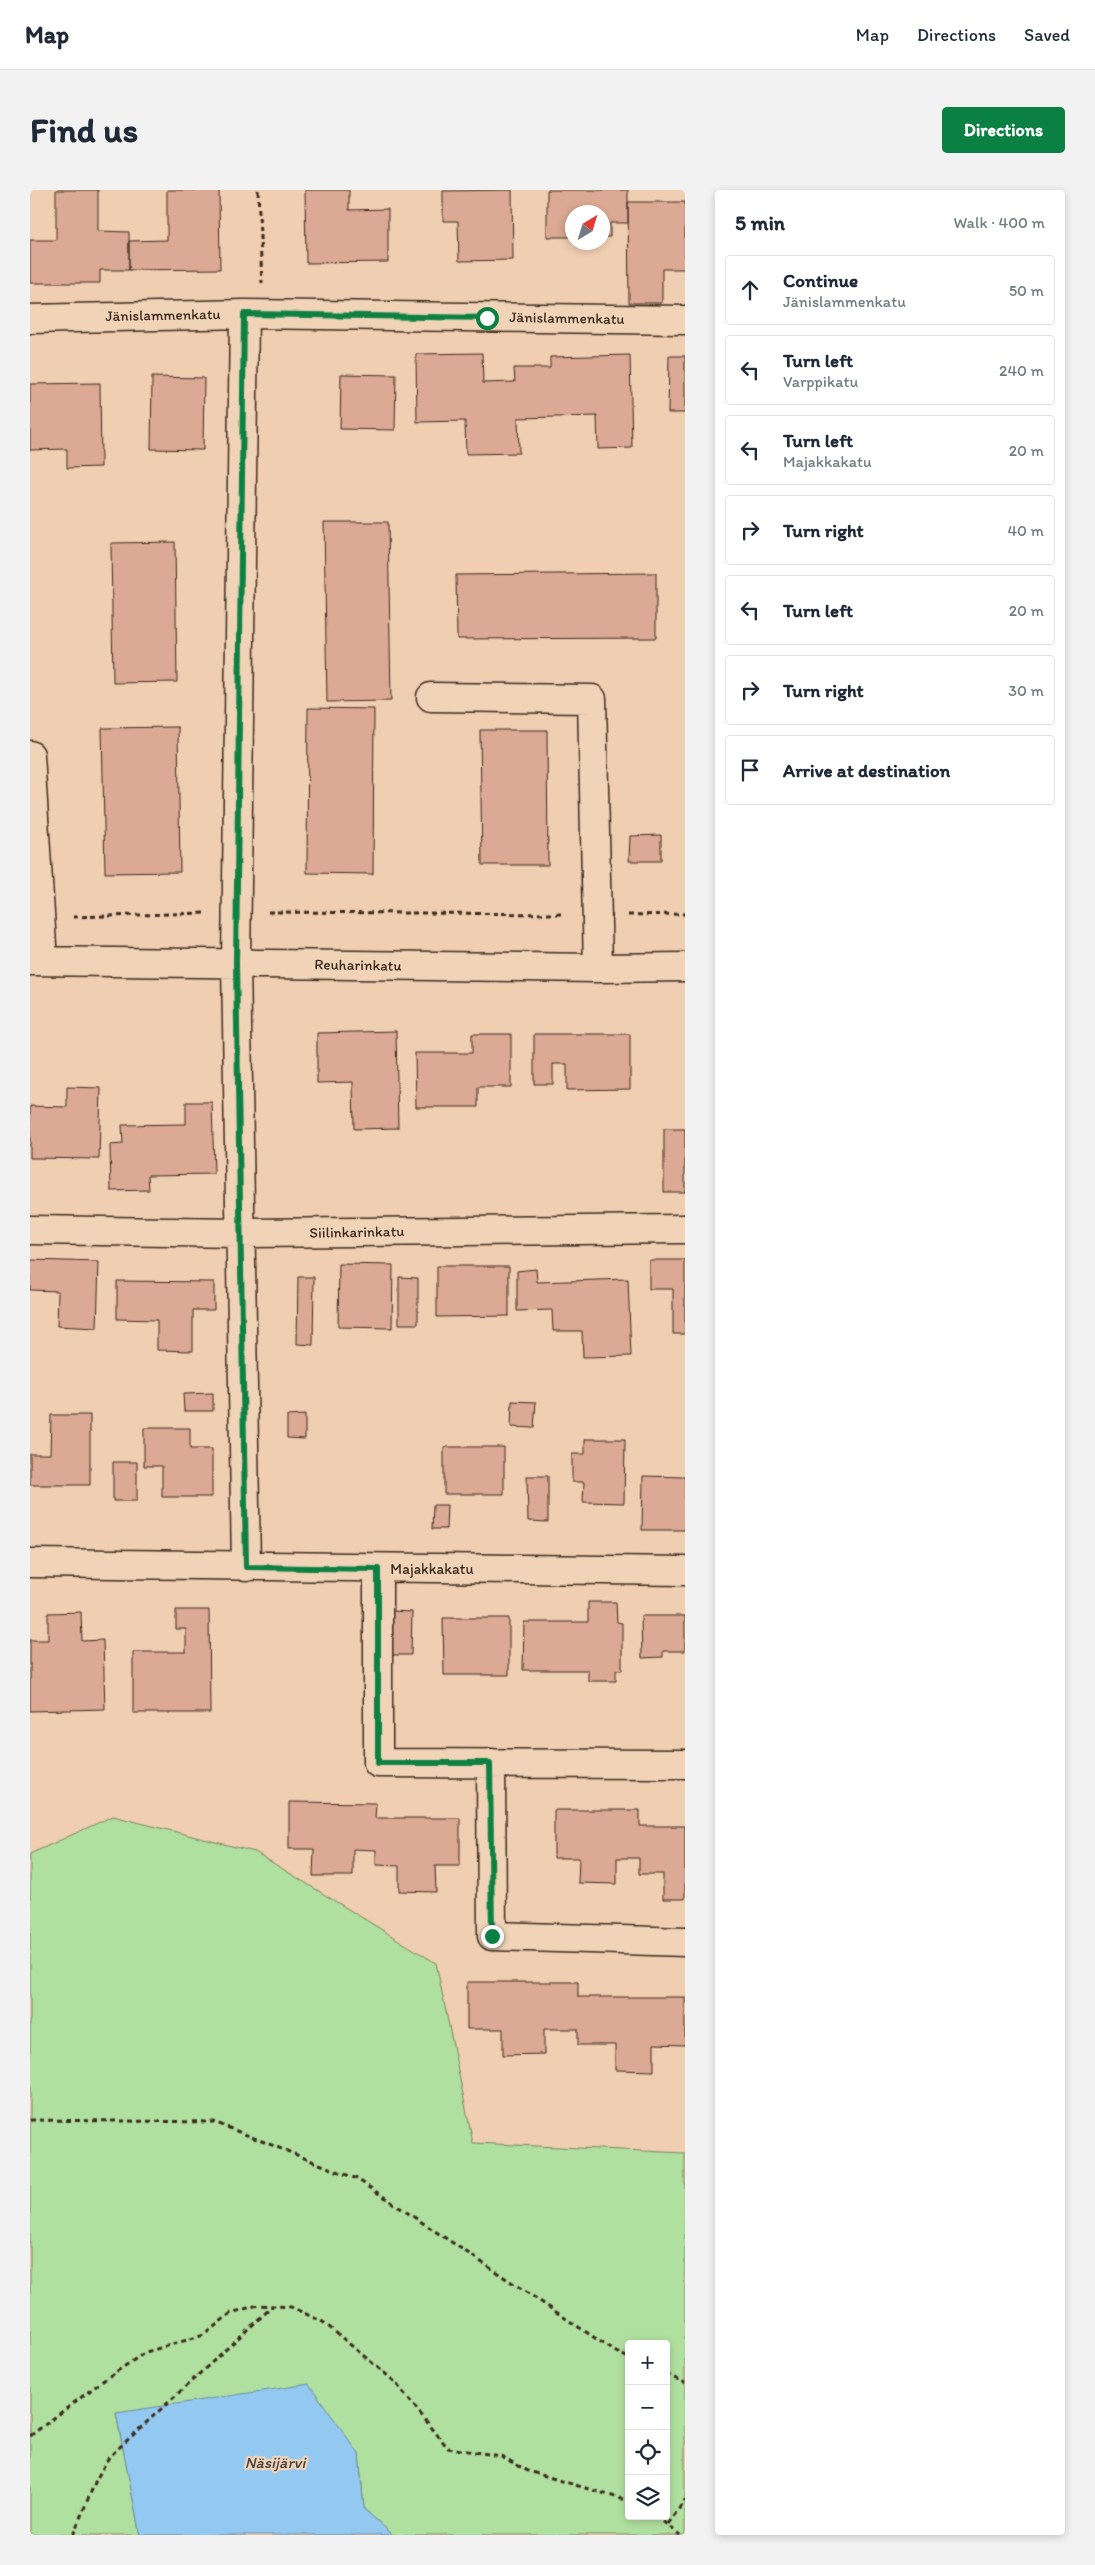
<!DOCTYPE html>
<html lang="en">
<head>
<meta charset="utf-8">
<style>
	:root { --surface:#fff; --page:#f2f2f3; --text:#1f2937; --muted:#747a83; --line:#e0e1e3; --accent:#0b8043 }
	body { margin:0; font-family:Itim,sans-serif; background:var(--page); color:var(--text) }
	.controls { position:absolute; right:15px; bottom:15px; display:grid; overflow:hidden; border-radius:5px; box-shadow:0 2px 8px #0003 }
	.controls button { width:45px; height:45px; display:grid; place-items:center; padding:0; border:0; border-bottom:1px solid var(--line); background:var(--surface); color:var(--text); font:25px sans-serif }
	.compass { position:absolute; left:535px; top:15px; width:45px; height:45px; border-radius:50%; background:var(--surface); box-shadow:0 2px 8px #0003; rotate:38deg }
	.stop { position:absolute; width:15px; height:15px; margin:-11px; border:4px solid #0b8043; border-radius:50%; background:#fff }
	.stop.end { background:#0b8043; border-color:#fff; box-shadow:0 1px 5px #0008 }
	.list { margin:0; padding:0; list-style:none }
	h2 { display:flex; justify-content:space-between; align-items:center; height:65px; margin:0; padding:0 20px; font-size:21px }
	h2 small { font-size:16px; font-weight:400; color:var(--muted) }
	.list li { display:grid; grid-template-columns:32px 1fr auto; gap:15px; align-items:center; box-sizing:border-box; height:70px; margin:0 10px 10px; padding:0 10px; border:1px solid var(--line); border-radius:5px }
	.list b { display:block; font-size:19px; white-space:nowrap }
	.list p { margin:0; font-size:16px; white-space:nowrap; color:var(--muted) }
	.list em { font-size:16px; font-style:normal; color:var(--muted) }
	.icon { flex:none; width:28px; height:28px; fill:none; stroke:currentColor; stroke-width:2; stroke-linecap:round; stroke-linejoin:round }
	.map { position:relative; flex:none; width:655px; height:2345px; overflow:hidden; border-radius:5px }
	header { display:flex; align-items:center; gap:30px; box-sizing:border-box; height:70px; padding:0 25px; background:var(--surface); border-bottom:1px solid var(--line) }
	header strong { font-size:24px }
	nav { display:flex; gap:28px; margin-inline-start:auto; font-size:18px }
	.intro { display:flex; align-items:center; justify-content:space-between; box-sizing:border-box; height:120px; padding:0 30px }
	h1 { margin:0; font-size:35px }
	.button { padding:12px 22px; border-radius:5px; background:var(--accent); color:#fff; font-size:18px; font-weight:700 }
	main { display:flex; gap:30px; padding:0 30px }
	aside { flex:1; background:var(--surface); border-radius:5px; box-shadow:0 2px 8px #0003 }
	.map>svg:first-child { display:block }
</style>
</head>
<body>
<header>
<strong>Map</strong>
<nav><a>Map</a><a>Directions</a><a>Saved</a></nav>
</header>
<div class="intro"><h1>Find us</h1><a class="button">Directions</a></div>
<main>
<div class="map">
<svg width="655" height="2345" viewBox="0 0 655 2345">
	<rect width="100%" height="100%" fill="#f0ceb2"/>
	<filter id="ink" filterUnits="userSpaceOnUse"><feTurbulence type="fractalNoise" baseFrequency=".02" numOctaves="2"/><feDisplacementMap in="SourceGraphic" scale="10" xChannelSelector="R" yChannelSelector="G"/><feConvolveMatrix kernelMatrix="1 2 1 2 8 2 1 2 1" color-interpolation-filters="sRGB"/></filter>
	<g filter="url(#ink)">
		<path fill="#b0e09f" stroke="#76855e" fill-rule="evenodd" d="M 83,1626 L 225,1662 L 406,1773 L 443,1953 L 655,1963 L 655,2345 L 363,2345 L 334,2319 L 329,2264 L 86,2223 L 110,2345 L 0,2345 L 0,1664 ZM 599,2154 L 636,2154 L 636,2326 L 599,2326 Z"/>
		<path fill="#93c9f1" stroke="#70899d" d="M 279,2194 L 329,2264 L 334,2319 L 363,2345 L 110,2345 L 86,2223 Z"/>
		<path fill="#dca994" stroke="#3b2a1e" d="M 26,0 L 68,0 L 68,41 L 99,42 L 99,80 L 70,80 L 70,93 L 0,93 L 0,50 L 26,50 Z
			M 137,0 L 189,0 L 190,79 L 99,80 L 99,51 L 137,50 Z
			M 275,0 L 319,0 L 319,20 L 358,19 L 358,72 L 276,73 Z
			M 482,0 L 483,70 L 429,71 L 428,31 L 413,31 L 413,1 Z
			M 517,0 L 598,0 L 598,33 L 580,33 L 580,47 L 572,47 L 572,22 L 542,22 L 542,47 L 517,47 Z
			M 598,12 L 655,12 L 655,79 L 632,79 L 632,113 L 599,113 Z
			M 452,163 L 453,193 L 485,192 L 484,178 L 520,178 L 520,167 L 600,165 L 602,258 L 568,259 L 567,226 L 488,228 L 489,263 L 436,264 L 435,231 L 387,232 L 386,164 Z
			M 639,166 L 655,166 L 655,223 L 638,223 Z
			M 311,184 L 366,185 L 365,240 L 310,239 Z
			M 122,187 L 174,188 L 173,260 L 121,259 Z
			M 70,193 L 71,277 L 37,278 L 37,259 L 0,260 L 0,194 Z
			M 294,332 L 358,332 L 361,511 L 297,512 Z
			M 145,352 L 147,492 L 83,493 L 81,353 Z
			M 626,383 L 626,448 L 427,449 L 426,385 Z
			M 278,518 L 344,519 L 343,684 L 277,683 Z
			M 148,537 L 150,682 L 75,683 L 72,538 Z
			M 450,540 L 517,540 L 518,675 L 452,675 Z
			M 631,645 L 631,671 L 599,671 L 600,646 Z
			M 366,841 L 368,938 L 324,939 L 323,892 L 287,893 L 287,843 Z
			M 442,844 L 481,844 L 481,897 L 448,897 L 448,917 L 386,917 L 385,863 L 442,863 Z
			M 504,844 L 600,844 L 600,899 L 537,900 L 537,874 L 523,874 L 523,894 L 504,894 Z
			M 37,897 L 71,898 L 69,969 L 0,968 L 0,916 L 37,917 Z
			M 156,912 L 182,912 L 184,984 L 118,985 L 119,1000 L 81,1001 L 80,955 L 93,954 L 92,935 L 156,934 Z
			M 634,939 L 655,939 L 655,1002 L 634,1002 Z
			M 0,1070 L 69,1072 L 67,1138 L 27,1136 L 28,1101 L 0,1100 Z
			M 619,1070 L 655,1070 L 655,1144 L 643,1144 L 643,1099 L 619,1099 Z
			M 309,1074 L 363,1075 L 362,1138 L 308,1137 Z
			M 407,1076 L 479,1076 L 479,1126 L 407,1127 Z
			M 506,1079 L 507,1092 L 598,1089 L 601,1166 L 553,1167 L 552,1141 L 523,1141 L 522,1120 L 487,1121 L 487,1081 Z
			M 268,1087 L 284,1087 L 283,1155 L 267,1154 Z
			M 369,1087 L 388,1088 L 388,1134 L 369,1134 Z
			M 87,1091 L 184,1092 L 184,1120 L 163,1120 L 163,1161 L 127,1160 L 127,1130 L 87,1129 Z
			M 183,1203 L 183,1221 L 154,1221 L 153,1204 Z
			M 482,1211 L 506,1212 L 504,1238 L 481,1237 Z
			M 21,1225 L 60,1225 L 60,1295 L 0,1295 L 0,1264 L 20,1264 Z
			M 275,1225 L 275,1249 L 257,1248 L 257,1226 Z
			M 114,1238 L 160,1238 L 160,1259 L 182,1259 L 182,1307 L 132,1307 L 132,1276 L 114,1276 Z
			M 555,1249 L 595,1249 L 594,1313 L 553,1312 L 554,1292 L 542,1292 L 542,1264 L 555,1264 Z
			M 414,1257 L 474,1257 L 474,1304 L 414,1304 Z
			M 83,1272 L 107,1272 L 107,1311 L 83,1311 Z
			M 497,1286 L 518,1286 L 518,1332 L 498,1331 Z
			M 613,1286 L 655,1287 L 655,1340 L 612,1340 Z
			M 403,1315 L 417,1315 L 416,1339 L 402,1339 Z
			M 558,1412 L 586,1412 L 587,1432 L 592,1433 L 592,1480 L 586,1480 L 586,1491 L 558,1491 L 558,1480 L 493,1480 L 494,1432 L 558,1432 Z
			M 146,1420 L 179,1420 L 180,1523 L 103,1523 L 103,1462 L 156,1462 L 156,1439 L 146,1439 Z
			M 362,1421 L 382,1422 L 381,1465 L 362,1465 Z
			M 51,1422 L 52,1451 L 73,1450 L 75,1519 L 0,1521 L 0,1450 L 18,1450 L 18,1423 Z
			M 611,1426 L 655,1426 L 655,1461 L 633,1461 L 633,1467 L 612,1468 Z
			M 413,1428 L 479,1428 L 479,1485 L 414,1485 Z
			M 259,1612 L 346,1613 L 345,1628 L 430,1628 L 430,1676 L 405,1676 L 406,1702 L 369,1701 L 369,1676 L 346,1675 L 346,1660 L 323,1659 L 323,1686 L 283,1686 L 284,1659 L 259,1659 Z
			M 524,1620 L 610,1620 L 610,1636 L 655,1636 L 655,1709 L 633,1709 L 633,1684 L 609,1684 L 609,1668 L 587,1668 L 587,1694 L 548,1693 L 549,1668 L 524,1668 Z
			M 437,1792 L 548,1792 L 548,1807 L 655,1807 L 655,1855 L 624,1854 L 624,1881 L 585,1880 L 585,1855 L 548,1855 L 548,1839 L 514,1839 L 514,1864 L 473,1865 L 473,1839 L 437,1839 Z"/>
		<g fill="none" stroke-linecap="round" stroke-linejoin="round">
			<defs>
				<path id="minor" d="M 214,124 L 206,773 L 216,1377
					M 0,129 L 214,124 L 655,130
					M 401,507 L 562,509 L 568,778
					M 0,565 L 13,771
					M 0,771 L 568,778 L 655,777
					M 0,1040 L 210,1043 L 655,1039
					M 0,1373 L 655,1381
					M 348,1379 L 348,1573 L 655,1574
					M 461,1573 L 462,1746 L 655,1752"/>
			</defs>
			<use href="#minor" stroke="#3b2a1e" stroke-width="31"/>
			<path stroke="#3b2a1e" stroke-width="3" stroke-dasharray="5 4" stroke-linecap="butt" d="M 228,0 L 232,93
				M 238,722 L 534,724
				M 598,725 L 655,724
				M 43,727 L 174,723
				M 0,1930 L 184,1932 L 327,1989 L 586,2162 L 599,2168
				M 636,2184 L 655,2193
				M 0,2246 L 78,2187 L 116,2162 L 174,2145 L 201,2123 L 228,2115 L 261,2117 L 293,2132 L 364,2191 L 418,2258 L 471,2266 L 498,2281 L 599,2311
				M 626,2326 L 650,2345
				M 638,2334 L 655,2310
				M 0,2344 L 1,2345
				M 43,2345 L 66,2290 L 79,2267 L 243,2116"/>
			<use href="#minor" stroke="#f1d4b7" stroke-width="28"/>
		</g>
	</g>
	<g fill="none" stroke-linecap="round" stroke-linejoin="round" filter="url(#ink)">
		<path stroke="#0b8043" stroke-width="6" d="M 457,128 L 214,124 L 206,773 L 216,1377 L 348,1379 L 348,1573 L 460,1573 L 462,1746"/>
	</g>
	<g text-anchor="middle" stroke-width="4.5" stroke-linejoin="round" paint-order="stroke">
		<g font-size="15" fill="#3b2a1e" stroke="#f1d4b7">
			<text transform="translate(133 125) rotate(-1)" y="5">Jänislammenkatu</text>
			<text transform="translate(537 128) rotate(1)" y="5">Jänislammenkatu</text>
			<text transform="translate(328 775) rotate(1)" y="5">Reuharinkatu</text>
			<text transform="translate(327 1042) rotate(-1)" y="5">Siilinkarinkatu</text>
			<text x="402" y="1384">Majakkakatu</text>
		</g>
		<g font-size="16" font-style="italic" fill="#48423e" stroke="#f1d4b7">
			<text x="245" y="2278">Näsijärvi</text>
		</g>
	</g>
</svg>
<div class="controls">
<button>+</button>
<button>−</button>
<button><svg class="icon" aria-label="locate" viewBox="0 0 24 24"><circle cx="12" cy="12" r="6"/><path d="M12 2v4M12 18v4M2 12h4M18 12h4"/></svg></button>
<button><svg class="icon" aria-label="layers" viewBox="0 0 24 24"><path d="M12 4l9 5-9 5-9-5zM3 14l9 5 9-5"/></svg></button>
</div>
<svg class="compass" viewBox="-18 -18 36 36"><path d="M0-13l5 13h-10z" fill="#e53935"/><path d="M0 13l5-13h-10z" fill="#747a83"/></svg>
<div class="stop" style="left:457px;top:128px"></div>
<div class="stop end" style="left:462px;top:1746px"></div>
</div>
<aside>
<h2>5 min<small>Walk · 400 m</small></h2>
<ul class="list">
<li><svg class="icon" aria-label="ahead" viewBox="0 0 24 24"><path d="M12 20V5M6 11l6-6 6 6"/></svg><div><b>Continue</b><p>Jänislammenkatu</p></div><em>50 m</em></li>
<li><svg class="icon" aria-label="left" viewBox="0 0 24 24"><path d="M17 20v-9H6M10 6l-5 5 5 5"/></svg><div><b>Turn left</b><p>Varppikatu</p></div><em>240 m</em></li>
<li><svg class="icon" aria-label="left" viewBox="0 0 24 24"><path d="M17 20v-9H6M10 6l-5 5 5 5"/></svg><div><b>Turn left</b><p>Majakkakatu</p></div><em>20 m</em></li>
<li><svg class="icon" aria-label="right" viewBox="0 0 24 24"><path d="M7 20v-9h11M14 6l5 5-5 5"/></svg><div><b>Turn right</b></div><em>40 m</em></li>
<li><svg class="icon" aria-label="left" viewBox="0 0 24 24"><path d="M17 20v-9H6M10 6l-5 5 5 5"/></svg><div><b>Turn left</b></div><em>20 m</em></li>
<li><svg class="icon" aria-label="right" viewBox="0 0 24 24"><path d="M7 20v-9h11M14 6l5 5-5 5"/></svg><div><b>Turn right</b></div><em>30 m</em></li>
<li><svg class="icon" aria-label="arrive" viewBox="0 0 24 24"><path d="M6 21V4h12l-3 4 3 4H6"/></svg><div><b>Arrive at destination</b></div></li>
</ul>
</aside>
</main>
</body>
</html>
